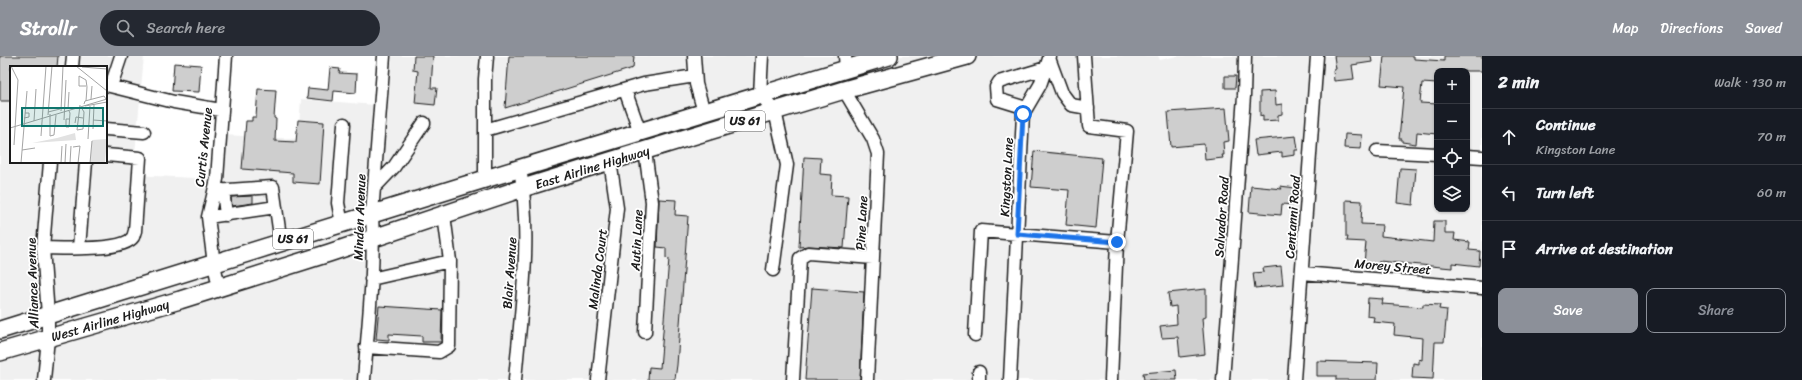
<!DOCTYPE html>
<html lang="en">
<head>
<meta charset="utf-8">
<style>
	:root { --surface:#171b24; --page:#242831; --text:#f1f3f6; --muted:#9ea1a6; --line:#363941; --accent:#8c9099 }
	body { margin:0; font-family:Sriracha,sans-serif; background:var(--page); color:var(--text) }
	.controls { position:absolute; right:12px; top:12px; display:grid; overflow:hidden; border-radius:8px; box-shadow:0 1px 3px #0004 }
	.controls button { width:36px; height:36px; display:grid; place-items:center; padding:0; border:0; border-bottom:1px solid var(--line); background:var(--surface); color:var(--text); font:20px sans-serif }
	.stop { position:absolute; width:12px; height:12px; margin:-9px; border:3px solid #1a73e8; border-radius:50%; background:#fff }
	.stop.end { background:#1a73e8; border-color:#fff; box-shadow:0 1px 4px #0008 }
	.list { margin:0; padding:0; list-style:none }
	h2 { display:flex; justify-content:space-between; align-items:center; height:52px; margin:0; padding:0 16px; font-size:17px }
	h2 small { font-size:13px; font-weight:400; color:var(--muted) }
	.list li { display:grid; grid-template-columns:26px 1fr auto; gap:12px; align-items:center; box-sizing:border-box; height:56px; padding:0 16px; border-top:1px solid var(--line) }
	.list b { display:block; font-size:15px; white-space:nowrap }
	.list p { margin:0; font-size:13px; white-space:nowrap; color:var(--muted) }
	.list em { font-size:13px; font-style:normal; color:var(--muted) }
	.actions { display:flex; gap:8px; padding:12px 16px }
	.actions a { flex:1; padding:9px 0; border:1px solid var(--accent); border-radius:8px; text-align:center; font-size:14px; color:var(--accent) }
	.actions .main { background:var(--accent); color:#fff }
	.icon { flex:none; width:22px; height:22px; fill:none; stroke:currentColor; stroke-width:2; stroke-linecap:round; stroke-linejoin:round }
	.map { position:relative; flex:none; width:1482px; height:324px; overflow:hidden }
	header { display:flex; align-items:center; gap:24px; box-sizing:border-box; height:56px; padding:0 20px; background:var(--accent); color:#fff }
	header strong { font-size:19px }
	nav { display:flex; gap:22px; margin-inline-start:auto; font-size:14px }
	.search { width:280px; height:36px; background:var(--page); display:flex; align-items:center; gap:10px; box-sizing:border-box; padding:0 14px; border-radius:22px; color:var(--muted); font-size:15px }
	main { display:flex }
	aside { flex:1; background:var(--surface) }
	.map>svg:first-child { display:block }
</style>
</head>
<body>
<header>
<strong>Strollr</strong>
<div class="search"><svg class="icon" aria-label="search" viewBox="0 0 24 24"><circle cx="10" cy="10" r="6"/><path d="M15 15l6 6"/></svg>Search here</div>
<nav><a>Map</a><a>Directions</a><a>Saved</a></nav>
</header>
<main>
<div class="map">
<svg width="1482" height="324" viewBox="0 0 1482 324">
	<rect width="100%" height="100%" fill="#fff"/>
	<filter id="ink" filterUnits="userSpaceOnUse"><feTurbulence type="fractalNoise" baseFrequency=".025" numOctaves="2"/><feDisplacementMap in="SourceGraphic" scale="8" xChannelSelector="R" yChannelSelector="G"/><feConvolveMatrix kernelMatrix="1 2 1 2 8 2 1 2 1" color-interpolation-filters="sRGB"/></filter>
	<g filter="url(#ink)">
		<path fill="#f0f0f0" fill-rule="evenodd" d="M 0,0 L 144,0 L 133,119 L 216,123 L 224,79 L 298,83 L 301,43 L 388,50 L 392,0 L 1158,0 L 1160,4 L 1177,0 L 1482,0 L 1482,324 L 0,324 ZM 11,11 L 106,11 L 106,106 L 11,106 ZM 1437,15 L 1467,15 L 1467,153 L 1437,153 Z"/>
		<path fill="#cecece" stroke="#1c1c1c" d="M 0,0 L 58,0 L 57,11 L 11,11 L 11,45 L 0,45 Z
			M 414,0 L 433,0 L 431,32 L 437,32 L 435,49 L 415,47 L 418,15 L 413,14 Z
			M 509,0 L 634,0 L 633,12 L 505,52 Z
			M 1334,0 L 1371,0 L 1372,6 L 1352,9 L 1354,23 L 1334,25 L 1333,14 L 1336,13 Z
			M 1384,0 L 1414,0 L 1414,3 L 1444,5 L 1444,0 L 1482,0 L 1482,15 L 1437,15 L 1437,28 L 1422,27 L 1420,47 L 1437,48 L 1437,78 L 1417,76 L 1416,88 L 1402,86 L 1402,83 L 1399,83 L 1404,31 L 1381,29 Z
			M 174,7 L 201,9 L 199,36 L 172,35 Z
			M 330,12 L 340,13 L 339,17 L 357,18 L 356,37 L 334,35 L 333,45 L 307,42 L 308,32 L 328,34 Z
			M 1225,20 L 1236,20 L 1235,32 L 1225,32 Z
			M 258,33 L 276,34 L 274,62 L 276,63 L 275,85 L 296,86 L 298,64 L 324,66 L 320,128 L 293,126 L 293,117 L 242,113 L 246,65 L 252,65 L 252,61 L 256,61 Z
			M 1275,35 L 1276,49 L 1282,48 L 1282,58 L 1278,59 L 1278,64 L 1263,65 L 1263,59 L 1260,60 L 1260,36 Z
			M 1226,52 L 1229,85 L 1223,86 L 1224,99 L 1222,99 L 1223,102 L 1205,104 L 1204,88 L 1171,91 L 1168,56 Z
			M 1345,78 L 1362,79 L 1361,93 L 1344,92 Z
			M 1296,80 L 1298,94 L 1295,94 L 1295,99 L 1282,101 L 1282,96 L 1256,99 L 1254,84 Z
			M 1034,95 L 1102,102 L 1096,172 L 1066,169 L 1069,134 L 1031,131 Z
			M 804,101 L 821,102 L 820,118 L 832,119 L 831,139 L 848,140 L 844,192 L 809,190 L 799,191 Z
			M 1400,112 L 1416,113 L 1413,149 L 1397,147 Z
			M 1251,130 L 1282,133 L 1280,130 L 1296,132 L 1294,149 L 1282,148 L 1281,159 L 1249,156 Z
			M 253,140 L 253,147 L 232,150 L 231,141 Z
			M 659,143 L 676,144 L 675,159 L 688,160 L 677,309 L 675,323 L 671,324 L 648,324 L 649,311 L 660,312 L 669,203 L 666,202 L 666,192 L 657,191 Z
			M 1346,144 L 1362,145 L 1361,168 L 1382,169 L 1381,180 L 1433,186 L 1434,165 L 1445,165 L 1445,177 L 1455,177 L 1454,184 L 1470,186 L 1469,194 L 1480,195 L 1479,210 L 1452,207 L 1452,212 L 1379,205 L 1379,208 L 1364,208 L 1366,186 L 1347,185 L 1348,181 L 1346,181 Z
			M 1281,210 L 1283,229 L 1255,232 L 1253,217 L 1264,216 L 1263,212 Z
			M 812,232 L 864,236 L 860,324 L 805,324 Z
			M 1206,233 L 1206,261 L 1202,262 L 1205,298 L 1180,301 L 1178,281 L 1162,282 L 1160,270 L 1177,268 L 1176,250 L 1170,251 L 1168,237 Z
			M 1368,242 L 1383,243 L 1382,248 L 1423,251 L 1423,248 L 1440,249 L 1439,253 L 1447,254 L 1444,286 L 1435,286 L 1433,323 L 1412,322 L 1413,307 L 1419,308 L 1419,303 L 1422,304 L 1423,282 L 1394,279 L 1395,268 L 1373,266 L 1374,261 L 1367,260 Z
			M 379,250 L 442,254 L 441,286 L 422,286 L 422,280 L 389,278 L 389,284 L 376,283 Z
			M 1317,305 L 1378,307 L 1377,324 L 1336,324 L 1336,320 L 1317,320 Z
			M 1176,314 L 1177,324 L 1144,324 L 1143,317 Z"/>
		<g fill="none" stroke-linecap="round" stroke-linejoin="round">
			<defs>
				<path id="minor" d="M 694,0 L 696,28 L 704,56
					M 762,0 L 760,39 L 775,55 L 787,109 L 773,214
					M 845,0 L 846,12
					M 1084,0 L 1089,70 L 1127,75 L 1117,186 L 1111,324
					M 1049,2 L 1062,37 L 1071,49 L 1088,52
					M 72,11 L 73,0
					M 106,29 L 174,46 L 221,54
					M 111,30 L 121,0
					M 625,34 L 640,76
					M 844,34 L 873,83 L 878,98 L 867,324
					M 1026,52 L 997,43 L 996,31 L 999,26 L 1046,12
					M 106,73 L 144,76
					M 485,74 L 644,28 L 695,20
					M 645,95 L 652,146 L 645,276
					M 1377,95 L 1437,98
					M 1467,100 L 1482,101
					M 485,123 L 485,23 L 487,0
					M 374,132 L 394,111 L 424,67
					M 223,134 L 226,159
					M 214,135 L 273,131 L 281,187
					M 208,161 L 276,151
					M 342,168 L 338,147 L 344,68
					M 43,192 C 60,192 123,196 133,181 C 134,179 134,177 135,175 L 140,102 L 106,99
					M 79,192 L 86,106
					M 1302,217 L 1482,232
					M 371,223 L 450,205
					M 219,232 L 214,208 L 208,161 L 217,123 L 226,0
					M 975,279 L 981,175 L 1117,186
					M 366,291 L 439,296 L 449,290 L 450,205 L 444,159
					M 44,324 L 48,282 L 48,259 L 43,192 L 50,106
					M 364,324 C 368,269 375,213 372,158 L 384,0
					M 515,324 C 521,253 532,182 520,112
					M 598,324 L 617,152 L 610,105
					M 793,324 L 800,202 L 808,197 L 873,202
					M 979,324 L 979,316
					M 1010,324 L 1023,58 L 1040,29 L 1050,0
					M 1223,324 L 1244,40 L 1245,0
					M 1294,324 L 1317,0"/>
				<path id="highway" d="M 0,274 L 485,123 L 889,0
					M 0,296 L 180,244 L 329,197 L 523,132 L 610,105 L 844,34 L 967,0"/>
			</defs>
			<use href="#minor" stroke="#1c1c1c" stroke-width="15"/>
			<use href="#highway" stroke="#1c1c1c" stroke-width="20"/>
			<use href="#minor" stroke="#fff" stroke-width="12"/>
			<use href="#highway" stroke="#fff" stroke-width="17"/>
		</g>
	</g>
	<g fill="none" stroke-linecap="round" stroke-linejoin="round" filter="url(#ink)">
		<path stroke="#1a73e8" stroke-width="5" d="M 1023,58 L 1017,178 L 1117,186"/>
	</g>
	<g text-anchor="middle" stroke-width="3.5" stroke-linejoin="round" paint-order="stroke">
		<g fill="#fff" stroke="#606060" stroke-width="1">
			<rect x="725" y="55" width="40" height="20" rx="3"/>
			<rect x="273" y="173" width="40" height="20" rx="3"/>
		</g>
		<g font-size="12" font-weight="bold" fill="#1c1c1c">
			<text x="745" y="69">US 61</text>
			<text x="293" y="187">US 61</text>
		</g>
		<g font-size="13" fill="#1c1c1c" stroke="#fff">
			<text transform="translate(203 91) rotate(-84)" y="5">Curtis Avenue</text>
			<text transform="translate(592 111) rotate(-17)" y="5">East Airline Highway</text>
			<text transform="translate(1006 121) rotate(-87)" y="5">Kingston Lane</text>
			<text transform="translate(359 161) rotate(-88)" y="5">Minden Avenue</text>
			<text transform="translate(1221 161) rotate(-86)" y="5">Salvador Road</text>
			<text transform="translate(1292 161) rotate(-86)" y="5">Centanni Road</text>
			<text transform="translate(861 167) rotate(-87)" y="5">Pine Lane</text>
			<text transform="translate(636 184) rotate(-87)" y="5">Autin Lane</text>
			<text transform="translate(1393 210) rotate(5)" y="5">Morey Street</text>
			<text transform="translate(597 213) rotate(-83)" y="5">Malinda Court</text>
			<text transform="translate(509 217) rotate(-86)" y="5">Blair Avenue</text>
			<text transform="translate(32 227) rotate(-92)" y="5">Alliance Avenue</text>
			<text transform="translate(110 264) rotate(-16)" y="5">West Airline Highway</text>
		</g>
	</g>
	<g transform="translate(10 10)">
		<rect width="97" height="97" fill="#fff"/>
		<path d="M 65,67 L 66,74 L 22,77 L 47,72 ZM 97,73 L 95,97 L 80,97 L 82,74 Z" fill="#e2e2e2"/>
		<path fill="none" stroke="#a4a4a4" stroke-width="1" d="M 1,0 L 8,14 L 4,79M 66,0 L 97,25M 72,1 L 97,3M 81,33 L 82,20M 76,35 L 77,21 L 76,14 L 69,10 L 69,20 L 76,20M 74,38 L 75,35 L 94,30 L 96,33M 70,39 L 67,64 L 73,63 L 74,46 L 71,41M 75,40 L 97,36M 58,43 L 59,26M 51,45 L 53,0M 59,45 L 60,47 L 59,61 L 56,61 L 56,53 L 60,53M 38,46 L 50,43M 40,48 L 40,70 L 44,69 L 46,49M 38,49 L 42,0M 14,52 L 19,51 L 19,47 L 15,47M 54,54 L 56,14M 83,54 L 97,55M 24,55 L 26,23M 65,57 L 66,51 L 73,52M 0,62 L 97,33M 83,63 L 84,39M 31,70 L 36,0M 78,73 L 80,40M 63,81 L 70,80 L 68,97M 12,84 L 25,82M 11,97 L 17,25M 51,97 L 52,80M 55,97 L 56,78M 60,97 L 61,80M 80,97 L 82,75"/>
		<path fill="#0f766e" fill-opacity="0.15" stroke="#0f766e" stroke-width="2" d="M 12,42 L 93,42 L 93,60 L 12,60 Z"/>
		<rect width="97" height="97" fill="none" stroke="#1c1c1c" stroke-width="2"/>
	</g>
</svg>
<div class="controls">
<button>+</button>
<button>−</button>
<button><svg class="icon" aria-label="locate" viewBox="0 0 24 24"><circle cx="12" cy="12" r="6"/><path d="M12 2v4M12 18v4M2 12h4M18 12h4"/></svg></button>
<button><svg class="icon" aria-label="layers" viewBox="0 0 24 24"><path d="M12 4l9 5-9 5-9-5zM3 14l9 5 9-5"/></svg></button>
</div>
<div class="stop" style="left:1023px;top:58px"></div>
<div class="stop end" style="left:1117px;top:186px"></div>
</div>
<aside>
<h2>2 min<small>Walk · 130 m</small></h2>
<ul class="list">
<li><svg class="icon" aria-label="ahead" viewBox="0 0 24 24"><path d="M12 20V5M6 11l6-6 6 6"/></svg><div><b>Continue</b><p>Kingston Lane</p></div><em>70 m</em></li>
<li><svg class="icon" aria-label="left" viewBox="0 0 24 24"><path d="M17 20v-9H6M10 6l-5 5 5 5"/></svg><div><b>Turn left</b></div><em>60 m</em></li>
<li><svg class="icon" aria-label="arrive" viewBox="0 0 24 24"><path d="M6 21V4h12l-3 4 3 4H6"/></svg><div><b>Arrive at destination</b></div></li>
</ul>
<div class="actions"><a class="main">Save</a><a>Share</a></div>
</aside>
</main>
</body>
</html>
